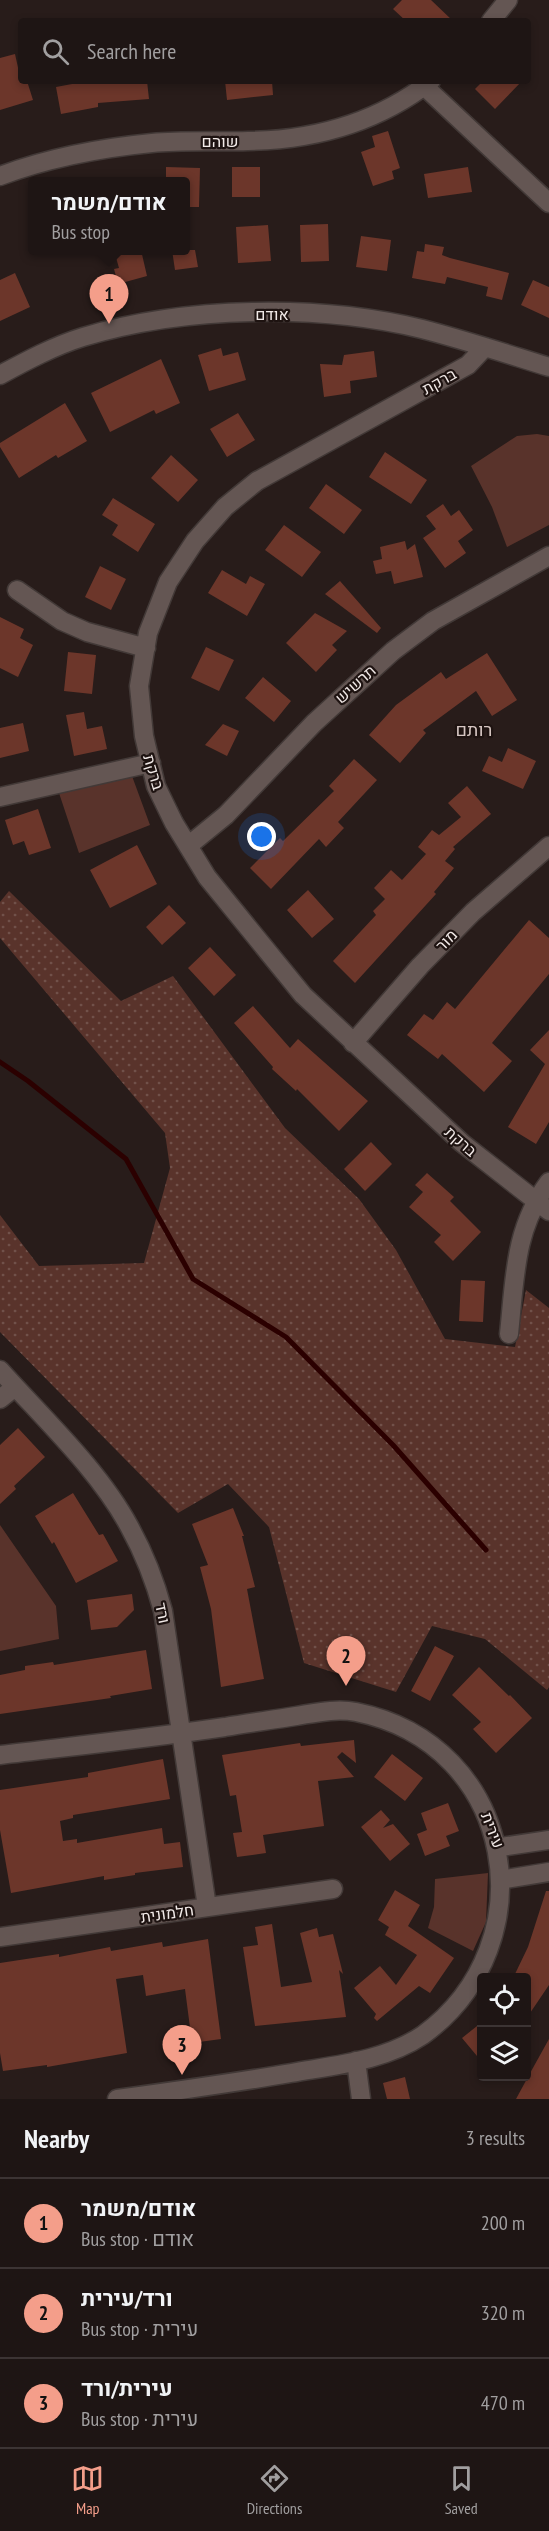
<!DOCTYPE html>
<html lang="en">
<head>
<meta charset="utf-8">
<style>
	:root { --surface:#1e1514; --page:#2b2222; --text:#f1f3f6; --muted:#a19fa0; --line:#3c3434; --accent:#f49e8a }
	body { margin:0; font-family:"PT Sans Narrow",Heebo,sans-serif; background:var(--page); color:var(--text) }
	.controls { position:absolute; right:18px; bottom:18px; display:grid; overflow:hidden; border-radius:6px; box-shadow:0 3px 9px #0003 }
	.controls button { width:54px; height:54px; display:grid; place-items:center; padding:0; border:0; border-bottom:2px solid var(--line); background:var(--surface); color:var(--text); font:30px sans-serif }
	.you { position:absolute; left:262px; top:837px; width:21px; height:21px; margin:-15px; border:4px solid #fff; border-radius:50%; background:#1a73e8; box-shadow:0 0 0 9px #1a73e833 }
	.badge { display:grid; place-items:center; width:39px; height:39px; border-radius:50%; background:var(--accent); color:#111; font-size:20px; font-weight:700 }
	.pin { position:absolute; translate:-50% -50px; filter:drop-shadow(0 2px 3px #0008) }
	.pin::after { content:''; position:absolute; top:32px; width:21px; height:18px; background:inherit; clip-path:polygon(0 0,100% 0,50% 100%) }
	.popup { position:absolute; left:28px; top:177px; width:162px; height:78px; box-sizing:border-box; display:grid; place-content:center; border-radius:6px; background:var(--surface); filter:drop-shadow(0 2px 4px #0005); font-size:20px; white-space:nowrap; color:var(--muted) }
	.popup b { font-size:22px; color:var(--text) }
	.popup::after { content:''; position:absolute; left:50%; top:100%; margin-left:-12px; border:12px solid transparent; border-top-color:var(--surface) }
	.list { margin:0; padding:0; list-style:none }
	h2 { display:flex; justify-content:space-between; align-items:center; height:78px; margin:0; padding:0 24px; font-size:26px }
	h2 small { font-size:20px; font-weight:400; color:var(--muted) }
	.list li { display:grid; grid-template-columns:39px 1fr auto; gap:18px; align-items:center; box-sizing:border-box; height:90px; padding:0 24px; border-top:2px solid var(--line) }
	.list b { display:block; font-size:22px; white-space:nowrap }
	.list p { margin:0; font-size:20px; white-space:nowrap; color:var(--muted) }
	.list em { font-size:20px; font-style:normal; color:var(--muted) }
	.icon { flex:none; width:33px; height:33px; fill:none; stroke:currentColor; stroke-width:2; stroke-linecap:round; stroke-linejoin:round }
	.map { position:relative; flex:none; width:549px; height:2099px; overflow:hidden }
	.search { position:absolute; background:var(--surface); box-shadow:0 3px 9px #0003; left:18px; right:18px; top:18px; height:66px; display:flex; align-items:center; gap:15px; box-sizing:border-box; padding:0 21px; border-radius:6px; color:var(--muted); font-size:22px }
	.sheet { height:348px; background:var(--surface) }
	nav { display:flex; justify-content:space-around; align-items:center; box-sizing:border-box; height:84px; border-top:2px solid var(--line); background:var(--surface); font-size:16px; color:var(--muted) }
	nav a { display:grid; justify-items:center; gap:3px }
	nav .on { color:var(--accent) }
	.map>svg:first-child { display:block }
</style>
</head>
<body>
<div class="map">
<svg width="549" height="2099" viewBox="0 0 549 2099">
	<defs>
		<pattern id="grass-dots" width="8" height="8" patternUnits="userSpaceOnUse" patternTransform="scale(1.5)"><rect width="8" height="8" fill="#59332b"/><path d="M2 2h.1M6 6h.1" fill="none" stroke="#71514a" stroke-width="1.8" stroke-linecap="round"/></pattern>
	</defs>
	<rect width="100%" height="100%" fill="#281c1a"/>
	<path fill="url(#grass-dots)" d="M 9,891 L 121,1001 L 173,976 L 285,1128 L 359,1199 L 396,1250 L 445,1339 L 515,1347 L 526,1290 L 549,1308 L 549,1687 L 547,1690 L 485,1639 L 432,1626 L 396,1692 L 304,1663 L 269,1527 L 228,1484 L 178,1513 L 0,1332 L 0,1215 L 39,1266 L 144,1263 L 170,1168 L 165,1133 L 0,938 L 0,902 Z"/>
	<path fill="#59332b" d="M 537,434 L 549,436 L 549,525 L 507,547 L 492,507 L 471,466 L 517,436 Z
		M 132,776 L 150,825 L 79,853 L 59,793 Z
		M 0,1525 L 56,1606 L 59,1639 L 0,1651 Z
		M 488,1873 L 486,1922 L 473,1951 L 428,1928 L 434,1907 L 435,1879 Z"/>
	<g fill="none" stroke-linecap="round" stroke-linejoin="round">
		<path stroke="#2b0000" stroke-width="5" d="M 0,1062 L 28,1081 L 126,1159 L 193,1279 L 286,1337 L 393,1445 L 486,1550"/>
	</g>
	<path fill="#6c362a" d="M 402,0 L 431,0 L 453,21 L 406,21 L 393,9 Z
		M 15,54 L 21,81 L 27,81 L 33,100 L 0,110 L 0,58 Z
		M 88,81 L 147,81 L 149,99 L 98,103 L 98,107 L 61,114 L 56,87 Z
		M 225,81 L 272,81 L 273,95 L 227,100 Z
		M 483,81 L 522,81 L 495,109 L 475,89 Z
		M 388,131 L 400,168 L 392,171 L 394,179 L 373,186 L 361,152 L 375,147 L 372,136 Z
		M 166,167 L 200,168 L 199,207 L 186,207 L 186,182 L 166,182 Z
		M 232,167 L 260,167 L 260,197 L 232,197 Z
		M 468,167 L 472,192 L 428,198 L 424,174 Z
		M 328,224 L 329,261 L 301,262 L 300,225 Z
		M 268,225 L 271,261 L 238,263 L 236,227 Z
		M 361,236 L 391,240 L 387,271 L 356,267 Z
		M 425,244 L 444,247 L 442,255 L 450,258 L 509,273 L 502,300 L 486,296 L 488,287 L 447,277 L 445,284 L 412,278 L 417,251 L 424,252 Z
		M 127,250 L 141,250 L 147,276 L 118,284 L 114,269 L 119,268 L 115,254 Z
		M 172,250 L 195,250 L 198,267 L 175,270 Z
		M 15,273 L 30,307 L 0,321 L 0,280 Z
		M 533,280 L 549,287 L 549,318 L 521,305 Z
		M 221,348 L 223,356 L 238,352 L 246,380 L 209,391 L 198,355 Z
		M 374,351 L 377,377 L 350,381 L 351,393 L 324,397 L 320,364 L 342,365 L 344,355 Z
		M 161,359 L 180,403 L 156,414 L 154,410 L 110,432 L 91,393 Z
		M 65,403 L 87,441 L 58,458 L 56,455 L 19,478 L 0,447 L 0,443 Z
		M 238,413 L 255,440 L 227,457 L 210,429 Z
		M 385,452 L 427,480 L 411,504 L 369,477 Z
		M 171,455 L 198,480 L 178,502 L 151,478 Z
		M 326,484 L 362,510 L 344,534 L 309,508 Z
		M 113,498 L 155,524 L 138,552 L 112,535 L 118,525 L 102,515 Z
		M 443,504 L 451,516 L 459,510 L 473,530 L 458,541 L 466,553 L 445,568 L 423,538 L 436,529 L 426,516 Z
		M 284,525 L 321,552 L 302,577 L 265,550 Z
		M 405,541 L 407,550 L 415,544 L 423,577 L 394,584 L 391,571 L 376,574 L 373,561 L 382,559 L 380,547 Z
		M 100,566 L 126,579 L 111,610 L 85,597 Z
		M 222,570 L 246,584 L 250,576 L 265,584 L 247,616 L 208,593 Z
		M 340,581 L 381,628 L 377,633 L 325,594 Z
		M 315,613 L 347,631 L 332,645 L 337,650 L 316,672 L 286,643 Z
		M 0,617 L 24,629 L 20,638 L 33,645 L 18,677 L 0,668 Z
		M 206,647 L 234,660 L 219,691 L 191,678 Z
		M 68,652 L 96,655 L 92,694 L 64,691 Z
		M 487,653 L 517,700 L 492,716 L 476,691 L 423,730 L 426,733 L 400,763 L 369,735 L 396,705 L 441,672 L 446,679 Z
		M 263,677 L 291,701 L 274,722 L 245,698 Z
		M 84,712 L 87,729 L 102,726 L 107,749 L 74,756 L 66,715 Z
		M 23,723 L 29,751 L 0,758 L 0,728 Z
		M 223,724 L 239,731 L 227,756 L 205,745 Z
		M 508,748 L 536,761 L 523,789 L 482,771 L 489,756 L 502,762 Z
		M 354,759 L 377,780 L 338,822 L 344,828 L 326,847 L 319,839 L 271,889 L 250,868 L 280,838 L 283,841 L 334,791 L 329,786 Z
		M 467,786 L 491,814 L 453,847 L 455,849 L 445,861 L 454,868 L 434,892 L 436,894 L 355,983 L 333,961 L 376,915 L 373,911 L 385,899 L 374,888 L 391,870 L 402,880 L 426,854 L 418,847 L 432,830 L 439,835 L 461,817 L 448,803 Z
		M 38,809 L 51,848 L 29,855 L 24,841 L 13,845 L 5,820 Z
		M 137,845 L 157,884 L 110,908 L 90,870 Z
		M 308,890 L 334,919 L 312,938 L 287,910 Z
		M 169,905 L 186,923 L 162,945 L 146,927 Z
		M 529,920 L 549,938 L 549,974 L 492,1043 L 512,1061 L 484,1092 L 442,1054 L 438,1059 L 407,1035 L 424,1014 L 433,1020 L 447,1002 L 455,1009 Z
		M 210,947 L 236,975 L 214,996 L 188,968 Z
		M 253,1006 L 290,1048 L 298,1039 L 368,1101 L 339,1131 L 297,1089 L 296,1091 L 272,1069 L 273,1067 L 234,1023 Z
		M 549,1030 L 549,1122 L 536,1144 L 508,1127 L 545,1064 L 530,1050 Z
		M 371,1142 L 392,1164 L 365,1191 L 344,1169 Z
		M 427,1173 L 454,1197 L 450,1201 L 481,1232 L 453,1261 L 434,1242 L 441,1235 L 409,1207 L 423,1192 L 415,1185 Z
		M 461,1280 L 485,1281 L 483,1322 L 459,1321 Z
		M 18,1428 L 45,1457 L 14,1486 L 16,1489 L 0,1504 L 0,1445 Z
		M 73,1493 L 99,1535 L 103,1534 L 118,1561 L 76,1583 L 54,1542 L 52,1544 L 35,1516 Z
		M 233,1508 L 244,1536 L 242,1536 L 255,1587 L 247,1589 L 264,1679 L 221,1687 L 211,1609 L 200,1567 L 208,1565 L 192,1524 Z
		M 132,1594 L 134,1610 L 117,1627 L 91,1630 L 87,1600 Z
		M 435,1646 L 454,1656 L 430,1701 L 411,1691 Z
		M 146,1650 L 152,1689 L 110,1696 L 111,1698 L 0,1714 L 0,1675 L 25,1670 L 25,1666 L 53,1662 L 54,1665 Z
		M 479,1667 L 509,1696 L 510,1695 L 532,1718 L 496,1753 L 473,1729 L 481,1722 L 452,1695 Z
		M 354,1740 L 356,1763 L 342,1752 L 337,1757 L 354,1777 L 318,1781 L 324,1826 L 263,1835 L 266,1853 L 237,1857 L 233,1833 L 242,1832 L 236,1795 L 230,1796 L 222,1755 L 300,1743 L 301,1746 Z
		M 392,1754 L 423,1778 L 405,1801 L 374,1777 Z
		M 163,1759 L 170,1799 L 73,1815 L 73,1818 L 60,1821 L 63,1841 L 77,1839 L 77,1843 L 162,1828 L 164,1844 L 180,1842 L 183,1867 L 135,1873 L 135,1875 L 104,1880 L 104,1876 L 11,1893 L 0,1830 L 0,1790 L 88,1777 L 88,1773 Z
		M 448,1803 L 459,1831 L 446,1836 L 450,1846 L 425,1856 L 417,1834 L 427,1830 L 421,1813 Z
		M 381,1810 L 390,1820 L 383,1828 L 393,1824 L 410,1844 L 390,1861 L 361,1827 Z
		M 395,1890 L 420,1905 L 408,1926 L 454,1958 L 430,1993 L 419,1986 L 377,2021 L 374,2018 L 376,2014 L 354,1988 L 380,1966 L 396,1985 L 417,1955 L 385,1935 L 389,1927 L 378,1920 Z
		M 546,1891 L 549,1891 L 549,1985 L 526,2019 L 526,1977 L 515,1974 L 528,1947 Z
		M 272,1924 L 281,1987 L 312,1982 L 300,1933 L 317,1928 L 319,1937 L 333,1934 L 343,1974 L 339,1970 L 346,2017 L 255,2026 L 243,1947 L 258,1945 L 255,1927 Z
		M 208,1939 L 221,2039 L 192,2043 L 185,1989 L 146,1996 L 143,1975 L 116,1979 L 127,2053 L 47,2067 L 47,2065 L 3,2071 L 0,2053 L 0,1963 L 59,1954 L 59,1957 L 110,1947 L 111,1951 L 162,1942 L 163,1947 Z
		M 482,2022 L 482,2062 L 462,2038 Z
		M 549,2039 L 549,2099 L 516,2099 L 529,2075 Z
		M 405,2077 L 410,2099 L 387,2099 L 383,2083 Z"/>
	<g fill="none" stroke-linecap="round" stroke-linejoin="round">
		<defs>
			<path id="minor" d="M 491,21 L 508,0
				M 424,86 L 549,203
				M 0,176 C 48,158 100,148 152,143 C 184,140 216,142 248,141 C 315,140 377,123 431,81
				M 485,347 L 468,365 L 257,481 L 225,507 L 195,541 L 168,582 L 148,633 L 139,686 L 144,736 L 156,786 L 174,823 L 207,877 L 303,995 L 462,1143 L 549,1211
				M 0,375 C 26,361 54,346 83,337 C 185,306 319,304 422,329 C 465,340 507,354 549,367
				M 17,590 L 62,621 L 87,632 L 146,648
				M 0,797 L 151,763
				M 188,846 L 226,815 L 314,723 L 393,651 L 433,621 L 549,556
				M 353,1043 L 420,966 L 473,912 L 549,846
				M 509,1334 C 515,1278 514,1229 549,1182
				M 0,1370 C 42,1417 99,1470 129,1526 C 144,1553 155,1581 163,1611 L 207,1907
				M 0,1399 L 15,1387
				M 0,1755 C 75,1746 150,1738 225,1727 C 248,1723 272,1720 296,1716 C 315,1713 336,1708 356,1712 C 516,1744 549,1943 423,2035 C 384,2061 336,2065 291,2073 C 233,2083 175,2091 117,2099
				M 501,1847 L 549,1840
				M 506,1879 L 549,1872
				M 0,1937 L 333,1889
				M 356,2061 L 361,2099"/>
		</defs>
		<use href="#minor" stroke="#423937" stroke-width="21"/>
		<use href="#minor" stroke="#645653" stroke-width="18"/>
	</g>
	<g text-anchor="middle" stroke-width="4.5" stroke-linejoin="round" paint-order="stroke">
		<g font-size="16" fill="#f1e9e7" stroke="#1e1311">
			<text x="220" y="147">שוהם</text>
			<text x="272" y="320">אודם</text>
			<text transform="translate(439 381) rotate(-29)" y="6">ברקת</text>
			<text transform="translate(355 684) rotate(-42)" y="6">תרשיש</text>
			<text transform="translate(154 772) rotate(73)" y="6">ברקת</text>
			<text transform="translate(446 940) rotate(-46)" y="6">מור</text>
			<text transform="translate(461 1141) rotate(41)" y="6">ברקת</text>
			<text transform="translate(163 1613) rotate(78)" y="6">ורד</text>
			<text transform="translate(493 1830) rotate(69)" y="6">עירית</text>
			<text transform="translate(167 1913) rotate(-8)" y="6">חלמונית</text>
		</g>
		<g font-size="18" fill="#d6c6c2" stroke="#1e1311">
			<text x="474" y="736">רותם</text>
		</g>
	</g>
</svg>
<div class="controls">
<button><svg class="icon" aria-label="locate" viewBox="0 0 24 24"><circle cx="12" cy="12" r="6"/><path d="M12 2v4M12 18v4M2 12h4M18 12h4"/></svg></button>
<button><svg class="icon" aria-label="layers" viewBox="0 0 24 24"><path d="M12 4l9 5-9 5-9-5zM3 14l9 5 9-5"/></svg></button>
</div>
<div class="you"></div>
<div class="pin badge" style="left:109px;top:324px">1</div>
<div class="popup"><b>אודם/משמר</b>Bus stop</div>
<div class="pin badge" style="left:346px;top:1686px">2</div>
<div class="pin badge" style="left:182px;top:2075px">3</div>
<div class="search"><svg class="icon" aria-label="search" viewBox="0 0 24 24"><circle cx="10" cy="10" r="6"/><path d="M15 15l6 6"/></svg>Search here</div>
</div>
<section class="sheet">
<h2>Nearby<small>3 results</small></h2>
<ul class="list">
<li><span class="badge">1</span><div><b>אודם/משמר</b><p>Bus stop · אודם</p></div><em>200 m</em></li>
<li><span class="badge">2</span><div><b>ורד/עירית</b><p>Bus stop · עירית</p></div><em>320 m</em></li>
<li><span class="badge">3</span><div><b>עירית/ורד</b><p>Bus stop · עירית</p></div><em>470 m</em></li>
</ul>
</section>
<nav>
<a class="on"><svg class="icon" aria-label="map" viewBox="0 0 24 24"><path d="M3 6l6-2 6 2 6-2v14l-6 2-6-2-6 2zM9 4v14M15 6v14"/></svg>Map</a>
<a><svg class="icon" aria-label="directions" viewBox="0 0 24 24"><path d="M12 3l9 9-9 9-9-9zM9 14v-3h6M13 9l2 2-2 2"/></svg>Directions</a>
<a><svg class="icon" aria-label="saved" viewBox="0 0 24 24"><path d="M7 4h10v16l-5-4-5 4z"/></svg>Saved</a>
</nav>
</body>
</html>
